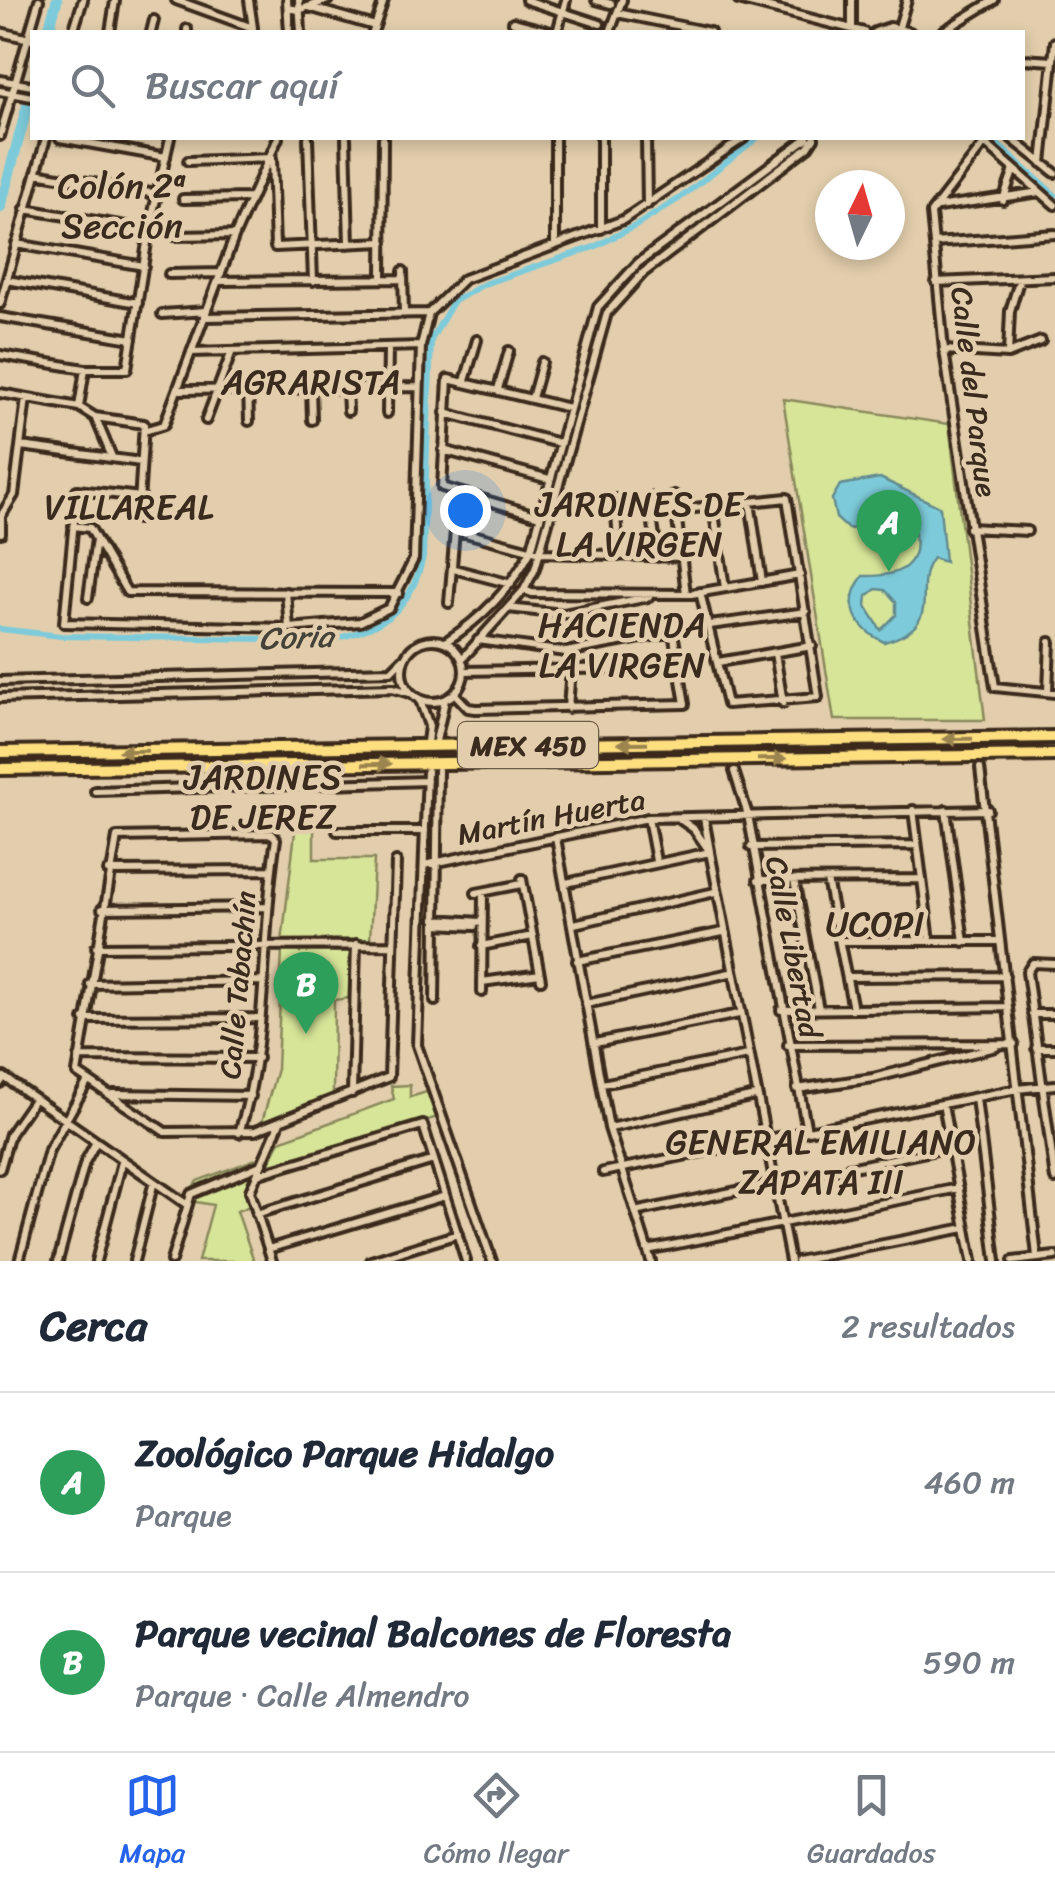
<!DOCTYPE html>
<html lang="es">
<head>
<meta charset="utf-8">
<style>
	:root { --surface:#fff; --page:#f2f2f3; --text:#1f2937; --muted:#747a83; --line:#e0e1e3; --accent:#2563eb }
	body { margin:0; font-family:Sriracha,sans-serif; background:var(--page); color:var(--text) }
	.compass { position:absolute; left:815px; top:170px; width:90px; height:90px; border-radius:50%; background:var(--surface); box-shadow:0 5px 15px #0003; rotate:5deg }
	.you { position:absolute; left:465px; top:510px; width:35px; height:35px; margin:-25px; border:8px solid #fff; border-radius:50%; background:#1a73e8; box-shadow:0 0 0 15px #1a73e833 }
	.badge { display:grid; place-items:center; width:65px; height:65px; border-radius:50%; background:var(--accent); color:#fff; font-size:32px; font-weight:700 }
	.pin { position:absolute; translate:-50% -82px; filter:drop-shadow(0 2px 5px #0008) }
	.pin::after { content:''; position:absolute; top:52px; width:35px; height:30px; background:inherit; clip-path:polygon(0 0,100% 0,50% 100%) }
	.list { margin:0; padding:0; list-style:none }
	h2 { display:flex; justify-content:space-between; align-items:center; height:130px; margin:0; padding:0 40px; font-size:42px }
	h2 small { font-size:32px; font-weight:400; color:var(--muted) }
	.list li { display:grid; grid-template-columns:65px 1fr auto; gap:30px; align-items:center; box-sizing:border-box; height:180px; padding:0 40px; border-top:2px solid var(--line) }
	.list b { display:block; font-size:38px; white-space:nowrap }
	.list p { margin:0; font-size:32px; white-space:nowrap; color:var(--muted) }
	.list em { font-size:32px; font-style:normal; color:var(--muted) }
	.icon { flex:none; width:55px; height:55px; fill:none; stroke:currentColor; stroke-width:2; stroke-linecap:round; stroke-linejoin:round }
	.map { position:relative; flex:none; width:1055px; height:1261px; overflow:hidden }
	.search { position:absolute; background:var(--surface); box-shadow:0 5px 15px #0003; left:30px; right:30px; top:30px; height:110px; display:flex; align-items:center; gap:25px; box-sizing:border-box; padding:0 35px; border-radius:0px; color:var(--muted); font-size:38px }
	.sheet { height:490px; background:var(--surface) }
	nav { display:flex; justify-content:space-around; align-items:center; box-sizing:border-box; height:140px; border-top:2px solid var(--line); background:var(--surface); font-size:28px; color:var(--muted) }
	nav a { display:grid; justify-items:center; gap:5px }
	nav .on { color:var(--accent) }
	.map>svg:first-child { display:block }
</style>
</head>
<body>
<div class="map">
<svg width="1055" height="1261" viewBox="0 0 1055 1261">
	<rect width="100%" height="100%" fill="#e2ceac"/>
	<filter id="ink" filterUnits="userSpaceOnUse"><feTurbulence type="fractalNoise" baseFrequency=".01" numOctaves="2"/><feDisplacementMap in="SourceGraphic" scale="20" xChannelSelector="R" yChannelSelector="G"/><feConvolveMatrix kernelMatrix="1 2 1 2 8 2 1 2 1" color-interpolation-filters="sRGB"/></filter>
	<g filter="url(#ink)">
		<path fill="#d7e598" stroke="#89885b" stroke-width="2.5" d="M 783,399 L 949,424 L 985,720 L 834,720 Z
			M 297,815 L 314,815 L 314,859 L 374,859 L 370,941 L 282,942 Z
			M 350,948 L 349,998 L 334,1000 L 333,1094 L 262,1122 L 277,1069 L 282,950 Z
			M 410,1085 L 410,1097 L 430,1091 L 438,1117 L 267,1168 L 280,1141 L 394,1099 L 391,1086 Z
			M 264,1156 L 246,1193 L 250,1206 L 237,1211 L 254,1261 L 198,1261 L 213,1205 L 185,1200 L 197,1181 Z"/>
		<path fill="#7dcbda" stroke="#638b8f" stroke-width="2.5" fill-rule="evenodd" d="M 880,478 L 940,507 L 945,562 L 933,558 C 909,588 948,625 884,642 C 855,628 842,603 863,576 C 900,577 924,566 913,526 L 895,514 L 876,526 L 848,529 L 836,518 L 832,499 L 840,485 ZM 876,589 L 885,590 L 896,602 L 896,615 L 881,630 L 866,606 L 867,596 Z"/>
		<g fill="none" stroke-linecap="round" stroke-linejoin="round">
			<path stroke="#7dcbda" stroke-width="6" d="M 990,138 L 1055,195
				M 0,629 L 61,636 L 329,640 C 382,629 410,612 423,557 L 431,340 L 453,302 L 484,284 L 594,247 L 637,225 L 680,198 L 757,138"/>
			<path stroke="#7dcbda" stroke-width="11" d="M 48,32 L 57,0
				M 0,208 L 32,89"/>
			<defs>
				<path id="minor" d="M 176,0 L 253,28
					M 249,0 L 253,28
					M 287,0 L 289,32
					M 299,0 L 301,32
					M 526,0 L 600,24
					M 596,0 L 611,4
					M 738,0 L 864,32
					M 309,7 L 375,26
					M 288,8 L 299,10 L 328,0
					M 617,13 L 710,32
					M 513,22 L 551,32
					M 852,27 L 852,0
					M 899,27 L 907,0
					M 0,32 L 30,39
					M 73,32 L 83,0
					M 110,32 L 115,1
					M 151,32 L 154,20
					M 187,32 L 187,29
					M 373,32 L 384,0
					M 557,32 L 566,0
					M 610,32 L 622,0
					M 875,32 L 890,27 L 910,32
					M 942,32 L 994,0
					M 1022,59 L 1053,61
					M 0,80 L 32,86
					M 0,91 L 32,97
					M 0,136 L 39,0
					M 60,138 L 166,157
					M 308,138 L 313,281
					M 346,138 L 349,244
					M 555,138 L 555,244
					M 646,138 L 647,205
					M 979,138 L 1055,205
					M 1011,138 L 1055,173
					M 984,144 L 931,213 L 944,350 L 995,687 L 1055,693
					M 188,161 L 272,158 L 275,247 L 383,242
					M 1042,163 L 1055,42
					M 36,173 L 156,194
					M 183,199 L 251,198
					M 1003,200 L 1014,169
					M 938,207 L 1040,192
					M 25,209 L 149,230
					M 601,229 L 601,138
					M 175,236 L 235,235
					M 934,243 L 1055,234
					M 16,244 L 144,266
					M 403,271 L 404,314
					M 169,274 L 221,273
					M 382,279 L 383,138
					M 7,280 L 138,303
					M 219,281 L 403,279
					M 936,282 L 1055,277
					M 0,304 L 46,138
					M 429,313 L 464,279 L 623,220 L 744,138
					M 162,314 L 206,311
					M 0,317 L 132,339
					M 204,317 L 429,313
					M 944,350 L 1008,354 L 1041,341
					M 191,352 L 421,346
					M 1008,354 L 1010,311 L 1019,281
					M 0,355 L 85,369 L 127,369 L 149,230 L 170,138
					M 465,381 L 477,340
					M 248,388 L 249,421
					M 311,388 L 312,420
					M 347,389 L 348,411
					M 498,389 L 509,351
					M 180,390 L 418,387
					M 0,393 L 79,407 L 95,417 L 144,424 L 138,519
					M 532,398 L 542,362
					M 79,407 L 85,369
					M 387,413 L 388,348
					M 445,413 L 559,443
					M 96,419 L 112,457
					M 206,420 L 232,351
					M 147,430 L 164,425 L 235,235 L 278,138
					M 21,446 L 141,462
					M 443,450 L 549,479
					M 674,495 L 686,594
					M 141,497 L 77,490 L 64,623 L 289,628 L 360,622 L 389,608 L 414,559 L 421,346 L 429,313
					M 649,497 L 658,557
					M 615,499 L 619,556
					M 750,502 L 762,582
					M 713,506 L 725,588
					M 676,510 L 787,498 L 818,697 L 727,704 L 700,592
					M 539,516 L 442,487 L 448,379 L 569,408
					M 73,526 L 90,528 L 96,539 L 88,598
					M 969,528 L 1027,531
					M 458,531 L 541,553 L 681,557
					M 1,533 L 1,516 L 14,495 L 26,398
					M 96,539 L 127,592 L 399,593
					M 454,569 L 511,584
					M 524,590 L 532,593 L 691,594 L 800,575
					M 286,592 L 289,628
					M 449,603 L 458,493
					M 508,608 L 563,614 L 649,597
					M 710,625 L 806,612
					M402 671a31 31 0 1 1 62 0a31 31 0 1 1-62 0Z
					M 445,642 C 483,618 509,590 531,551 L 598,307 L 638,263 L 807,138
					M 566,652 L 571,668 L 568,708
					M 775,653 L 783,703
					M 462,659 L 524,590 L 535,569 L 607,313 L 643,273 L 808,147 L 814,138
					M 718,662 L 812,646
					M 464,671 L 679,667
					M 0,681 L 391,671 L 403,659
					M 1048,691 L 1050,642
					M 455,694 L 468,708 L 476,709 L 685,704 L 673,632 L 566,652 L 478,640
					M 0,698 L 393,688 L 410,693
					M 420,700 L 429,726 L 427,742
					M 436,741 L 445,700
					M 980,768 L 1037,1256
					M 427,771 L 417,1045 L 492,1261
					M 734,771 L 748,815 L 807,1131
					M 95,791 L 427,781
					M 913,810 L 930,941
					M 946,810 L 964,942
					M 648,818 L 656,861
					M 704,818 L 710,851
					M 681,820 L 694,829 L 710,852 L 790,1261
					M 337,831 L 425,831
					M 556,838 L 609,1128 L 651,1261
					M 751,847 L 917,845
					M 424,865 L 648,818 L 988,810
					M 108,871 L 271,870
					M 522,879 L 541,980
					M 758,880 L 922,879
					M 794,880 L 819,1009
					M 827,880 L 853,1009
					M 566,883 L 710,852
					M 476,893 L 522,884
					M 102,909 L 268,907
					M 435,919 L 481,922
					M 436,924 L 474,926
					M 574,924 L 715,892
					M 840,941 L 1000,941
					M 481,946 L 533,936
					M 96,947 L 393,945
					M 577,961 L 723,932
					M 1055,964 L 1033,963 L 1027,972 L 1055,1179
					M 847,977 L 1005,976
					M 482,982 L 540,974
					M 90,984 L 261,981
					M 482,992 L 483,893
					M 435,1001 L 438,770
					M 586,1004 L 730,973
					M 781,1010 L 1008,1007
					M 1032,1014 L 1055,1014
					M 84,1019 L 259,1018
					M 595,1043 L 739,1014
					M 788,1045 L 1014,1044
					M 1036,1048 L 1055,1048
					M 79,1057 L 258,1058
					M 0,1083 L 4,1077 L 186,1204
					M 602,1084 L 748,1055
					M 797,1089 L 873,1078 L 996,1047
					M 352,1093 L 356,944
					M 113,1094 L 251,1096
					M 976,1098 L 996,1261
					M 943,1104 L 972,1261
					M 610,1128 L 755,1096
					M 239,1133 C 270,1039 260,936 276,839 L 272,834 L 117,837 L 77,1073 L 165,1132 L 255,1131 L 389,1077 L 396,862
					M 0,1169 L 10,1134 L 33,1101
					M 603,1172 L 1017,1089 L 1055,1085
					M 259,1174 L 423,1125 L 466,1261
					M 639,1211 L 951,1147
					M 256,1214 L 434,1160
					M 268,1249 L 445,1196
					M 647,1250 L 959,1188
					M 19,1261 L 49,1150 L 88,1081
					M 58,1261 L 85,1162 L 96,1142
					M 96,1261 L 122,1162
					M 134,1261 L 153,1185
					M 171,1261 L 191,1194 L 263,1164
					M 272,1261 L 250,1191 L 280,1122
					M 371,1261 L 458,1234
					M 797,1261 L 965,1228
					M 1013,1261 L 1055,1256"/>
				<path id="highway" d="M 0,752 L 1055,737
					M 0,769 L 1055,755"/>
			</defs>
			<use href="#minor" stroke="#3b2a1e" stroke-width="14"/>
			<use href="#highway" stroke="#3b2a1e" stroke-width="18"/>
			<use href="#minor" stroke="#e2ceac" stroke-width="6"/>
			<use href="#highway" stroke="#fddf80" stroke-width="10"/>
		</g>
		<defs><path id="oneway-solid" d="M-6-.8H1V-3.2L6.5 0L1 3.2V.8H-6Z" transform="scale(2.5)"/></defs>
		<g fill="#9c844f">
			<use href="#oneway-solid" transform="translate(958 739) rotate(179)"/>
			<use href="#oneway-solid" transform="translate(633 743) rotate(179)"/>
			<use href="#oneway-solid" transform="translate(133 751) rotate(179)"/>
			<use href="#oneway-solid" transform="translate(772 759) rotate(-1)"/>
			<use href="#oneway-solid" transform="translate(377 764) rotate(-1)"/>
		</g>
	</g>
	<g text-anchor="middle" stroke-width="9" stroke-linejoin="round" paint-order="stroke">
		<rect fill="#e2ceac" stroke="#6d5b49" stroke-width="2.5" x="458" y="722" width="140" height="46" rx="8"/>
		<g font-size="28" font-weight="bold" fill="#3b2a1e">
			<text x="528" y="755">MEX 45D</text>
		</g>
		<g font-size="30" fill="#3b2a1e" stroke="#e2ceac">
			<text transform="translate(974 392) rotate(83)" y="10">Calle del Parque</text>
			<text transform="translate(551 817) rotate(-11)" y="10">Martín Huerta</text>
			<text transform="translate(793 947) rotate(79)" y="10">Calle Libertad</text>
			<text transform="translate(238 985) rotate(-85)" y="10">Calle Tabachín</text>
		</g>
		<g font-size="32" font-style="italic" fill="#45423a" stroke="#e2ceac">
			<text transform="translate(296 637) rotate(-2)" y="11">Coria</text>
		</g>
		<g font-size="35" fill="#3b2a1e" stroke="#e2ceac">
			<text x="122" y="198">Colón 2ª<tspan x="122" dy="40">Sección</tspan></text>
			<text x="311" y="394">AGRARISTA</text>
			<text x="639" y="516">JARDINES DE<tspan x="639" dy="40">LA VIRGEN</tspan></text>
			<text x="129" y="519">VILLAREAL</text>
			<text x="622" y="637">HACIENDA<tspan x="622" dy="40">LA VIRGEN</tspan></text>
			<text x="263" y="789">JARDINES<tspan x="263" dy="40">DE JEREZ</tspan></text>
			<text x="875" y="936">UCOPI</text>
			<text x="821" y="1154">GENERAL EMILIANO<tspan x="821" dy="40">ZAPATA III</tspan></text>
		</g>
	</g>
</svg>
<svg class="compass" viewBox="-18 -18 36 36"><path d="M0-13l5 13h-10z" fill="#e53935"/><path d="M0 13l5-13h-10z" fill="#747a83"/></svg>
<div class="you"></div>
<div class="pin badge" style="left:889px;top:572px;background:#2e9e5b">A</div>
<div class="pin badge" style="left:306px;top:1034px;background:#2e9e5b">B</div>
<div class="search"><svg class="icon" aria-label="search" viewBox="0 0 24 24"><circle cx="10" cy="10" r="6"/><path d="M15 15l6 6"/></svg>Buscar aquí</div>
</div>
<section class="sheet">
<h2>Cerca<small>2 resultados</small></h2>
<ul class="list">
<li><span class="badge" style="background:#2e9e5b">A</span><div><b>Zoológico Parque Hidalgo</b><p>Parque</p></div><em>460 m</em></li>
<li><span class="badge" style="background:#2e9e5b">B</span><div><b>Parque vecinal Balcones de Floresta</b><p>Parque · Calle Almendro</p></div><em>590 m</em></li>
</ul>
</section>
<nav>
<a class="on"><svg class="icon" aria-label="map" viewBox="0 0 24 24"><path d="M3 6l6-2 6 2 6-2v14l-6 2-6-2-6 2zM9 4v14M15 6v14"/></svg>Mapa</a>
<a><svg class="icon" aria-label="directions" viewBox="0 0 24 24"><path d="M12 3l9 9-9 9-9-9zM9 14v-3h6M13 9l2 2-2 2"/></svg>Cómo llegar</a>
<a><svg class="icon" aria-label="saved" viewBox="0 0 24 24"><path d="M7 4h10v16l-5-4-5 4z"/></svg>Guardados</a>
</nav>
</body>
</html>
